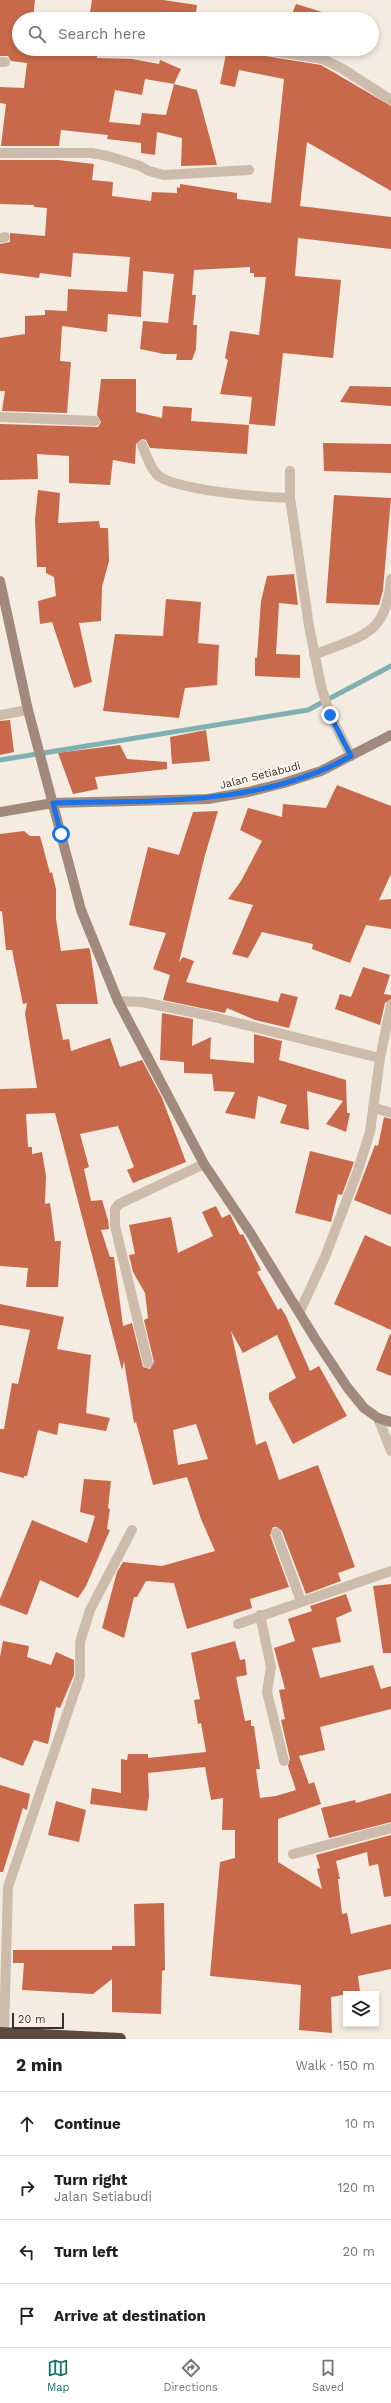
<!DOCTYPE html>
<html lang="en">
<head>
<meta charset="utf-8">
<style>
	:root { --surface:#fff; --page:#f2f2f2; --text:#202124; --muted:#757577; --line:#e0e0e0; --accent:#0f766e }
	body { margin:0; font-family:"Work Sans",sans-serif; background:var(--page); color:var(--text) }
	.controls { position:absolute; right:12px; bottom:12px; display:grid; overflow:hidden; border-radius:0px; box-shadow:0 2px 6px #0003 }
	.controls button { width:36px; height:36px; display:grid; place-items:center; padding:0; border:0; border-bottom:1px solid var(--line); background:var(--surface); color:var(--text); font:20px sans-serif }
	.scale { position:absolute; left:12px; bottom:10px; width:52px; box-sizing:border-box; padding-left:4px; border:2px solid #3b302b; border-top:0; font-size:11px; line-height:14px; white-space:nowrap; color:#3b302b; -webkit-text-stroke:3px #fbf5ee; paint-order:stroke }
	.stop { position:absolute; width:12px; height:12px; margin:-9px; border:3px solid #1a73e8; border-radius:50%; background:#fff }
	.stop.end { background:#1a73e8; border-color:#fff; box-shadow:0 1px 4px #0008 }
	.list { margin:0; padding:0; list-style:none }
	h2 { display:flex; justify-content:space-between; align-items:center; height:52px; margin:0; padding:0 16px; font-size:17px }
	h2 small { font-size:13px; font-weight:400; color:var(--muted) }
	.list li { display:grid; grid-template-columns:26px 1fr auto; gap:12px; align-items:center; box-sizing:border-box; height:64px; padding:0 16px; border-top:1px solid var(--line) }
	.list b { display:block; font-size:15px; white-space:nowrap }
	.list p { margin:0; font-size:13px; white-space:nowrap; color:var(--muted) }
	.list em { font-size:13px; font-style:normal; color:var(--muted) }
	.icon { flex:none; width:22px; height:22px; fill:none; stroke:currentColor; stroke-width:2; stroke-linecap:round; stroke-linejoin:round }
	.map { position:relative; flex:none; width:391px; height:2039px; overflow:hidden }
	.search { position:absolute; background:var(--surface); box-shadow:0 2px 6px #0003; left:12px; right:12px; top:12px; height:44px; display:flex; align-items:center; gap:10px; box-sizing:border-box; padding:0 14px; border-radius:22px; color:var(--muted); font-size:15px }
	.sheet { height:308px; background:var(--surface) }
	nav { display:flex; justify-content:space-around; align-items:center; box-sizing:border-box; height:56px; border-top:1px solid var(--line); background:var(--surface); font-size:11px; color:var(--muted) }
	nav a { display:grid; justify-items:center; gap:2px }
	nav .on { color:var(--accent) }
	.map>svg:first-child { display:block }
</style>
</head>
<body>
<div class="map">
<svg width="391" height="2039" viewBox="0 0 391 2039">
	<rect width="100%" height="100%" fill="#f4ebe1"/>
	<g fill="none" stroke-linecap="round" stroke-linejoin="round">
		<path stroke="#7fb0b2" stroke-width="5" d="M 0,760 L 308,710 L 391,666"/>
	</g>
	<path fill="#c8694b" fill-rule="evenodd" d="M 0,0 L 35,0 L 33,19 L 19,19 L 19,49 L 78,49 L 77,55 L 97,56 L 97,58 L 132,59 L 159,64 L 160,60 L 181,69 L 174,84 L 197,90 L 217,165 L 181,166 L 182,138 L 157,132 L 155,155 L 141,153 L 141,143 L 107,139 L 108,135 L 61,130 L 59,146 L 1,146 L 6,104 L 0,103 L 0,87 L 24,88 L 27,63 L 11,61 L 8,56 L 0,56 ZM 145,79 L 174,84 L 166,115 L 142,113 L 140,125 L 109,122 L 115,90 L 142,95 Z
		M 92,0 L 163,0 L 197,5 L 195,19 L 89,19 Z
		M 296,4 L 335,16 L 334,19 L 290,19 Z
		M 227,49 L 244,53 L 245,49 L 254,51 L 259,55 L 321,65 L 391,106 L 391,191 L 307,142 L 300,206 L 391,217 L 391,249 L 298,238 L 295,276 L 341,280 L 333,358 L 283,353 L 275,426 L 249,424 L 252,397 L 220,394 L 228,360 L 225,358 L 230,331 L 259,335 L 266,277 L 254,277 L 254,273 L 250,273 L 250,267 L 194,270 L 192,295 L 196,295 L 193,325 L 197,325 L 196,349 L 192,360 L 176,360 L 177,354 L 164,354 L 140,349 L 143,321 L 168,323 L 174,274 L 143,271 L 141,317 L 108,314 L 107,332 L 62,326 L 60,361 L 71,362 L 67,413 L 2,411 L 5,391 L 0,391 L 0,338 L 25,334 L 25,316 L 45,315 L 45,310 L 67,311 L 68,289 L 127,292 L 130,257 L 73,253 L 71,277 L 40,273 L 39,278 L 0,273 L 0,244 L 10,242 L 10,233 L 45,236 L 47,208 L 34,207 L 34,205 L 0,204 L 0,160 L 58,160 L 94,164 L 92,180 L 113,182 L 112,196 L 151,201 L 152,192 L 177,193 L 177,187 L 180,188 L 180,184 L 237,193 L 237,199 L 271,203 L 284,79 L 239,70 L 235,87 L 220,84 Z
		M 101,379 L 136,379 L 136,412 L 162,418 L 163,406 L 192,408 L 191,421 L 249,425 L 247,454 L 150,448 L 146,440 L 142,439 L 136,444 L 135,464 L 113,460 L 110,485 L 69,483 L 69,456 L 37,454 L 38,479 L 0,480 L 0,424 L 98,427 L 101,422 L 97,415 Z
		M 350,386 L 391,387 L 391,406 L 340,402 Z
		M 323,443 L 391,444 L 391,473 L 324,471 Z
		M 38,490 L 60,493 L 58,523 L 99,521 L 100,528 L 108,528 L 109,561 L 102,587 L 101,621 L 79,623 L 92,682 L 74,688 L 52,622 L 40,624 L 38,601 L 56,596 L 54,577 L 46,573 L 46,567 L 37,567 L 35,519 Z
		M 334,495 L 391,498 L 383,590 L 379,605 L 326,603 Z
		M 294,574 L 298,605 L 279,603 L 276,654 L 300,655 L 300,678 L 255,676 L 255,658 L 257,658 L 261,601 L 267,576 Z
		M 166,599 L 201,602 L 198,643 L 219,645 L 217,685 L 185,688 L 179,718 L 103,711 L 115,634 L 163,636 Z
		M 10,720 L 14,752 L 0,755 L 0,721 Z
		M 206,730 L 210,761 L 172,764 L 170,737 Z
		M 120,745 L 127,759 L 167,762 L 167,769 L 95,777 L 98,789 L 73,794 L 58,753 Z
		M 337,785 L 391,806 L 391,874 L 379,900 L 391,899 L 391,929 L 366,925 L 350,963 L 312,949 L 313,944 L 262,932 L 248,958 L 232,954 L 253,905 L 228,899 L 241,881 L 262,841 L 240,830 L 248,808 L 282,817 L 283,804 L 326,808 Z
		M 218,811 L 205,855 L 179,962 L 183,957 L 194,961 L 186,982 L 278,1002 L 281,993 L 298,997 L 289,1028 L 255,1020 L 227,1008 L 225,1013 L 163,1000 L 170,975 L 153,969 L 166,933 L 129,925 L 148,847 L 179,855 L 193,812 Z
		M 24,831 L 30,836 L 40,836 L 50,873 L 52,872 L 56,889 L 56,919 L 61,951 L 89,948 L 90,950 L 98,1004 L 56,1004 L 63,1040 L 69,1039 L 71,1051 L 110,1038 L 120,1067 L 142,1060 L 162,1098 L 186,1162 L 133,1183 L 127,1170 L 134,1167 L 118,1126 L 80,1134 L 89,1167 L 84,1169 L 91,1201 L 102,1200 L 108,1220 L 109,1229 L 101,1230 L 110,1257 L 114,1257 L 123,1326 L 132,1323 L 143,1367 L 150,1369 L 154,1362 L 144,1320 L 148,1318 L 145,1293 L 133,1272 L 129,1255 L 135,1254 L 129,1225 L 171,1217 L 178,1253 L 213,1236 L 202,1212 L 216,1206 L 222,1218 L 230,1214 L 240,1235 L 243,1234 L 261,1270 L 257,1272 L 278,1310 L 281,1308 L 286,1316 L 310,1371 L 319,1366 L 347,1416 L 293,1444 L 269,1399 L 269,1393 L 296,1378 L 277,1335 L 243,1353 L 231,1331 L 256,1445 L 266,1441 L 279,1480 L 318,1465 L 355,1567 L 338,1573 L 341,1581 L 306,1594 L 282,1531 L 277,1527 L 273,1527 L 270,1535 L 289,1587 L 250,1599 L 252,1608 L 187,1629 L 174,1583 L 146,1581 L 137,1597 L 134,1597 L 124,1638 L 102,1628 L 117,1572 L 123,1562 L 162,1566 L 215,1551 L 201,1519 L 187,1477 L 153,1485 L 136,1422 L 134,1423 L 124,1361 L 122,1370 L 55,1113 L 26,1114 L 28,1147 L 32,1147 L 32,1154 L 42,1152 L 46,1176 L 45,1204 L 50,1203 L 55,1241 L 61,1241 L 58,1287 L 26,1287 L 28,1268 L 0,1266 L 0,1089 L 37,1088 L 25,1014 L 27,1003 L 23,1004 L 12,950 L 6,950 L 2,911 L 0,911 L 0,834 ZM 196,1424 L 208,1459 L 178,1465 L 173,1430 Z
		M 363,967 L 390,975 L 384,994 L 391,995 L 391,999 L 385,1003 L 380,1025 L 335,1009 L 340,994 L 351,997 Z
		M 162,1013 L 193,1019 L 192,1046 L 211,1037 L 210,1059 L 254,1063 L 254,1034 L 282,1041 L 279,1060 L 346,1080 L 347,1113 L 350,1113 L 346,1132 L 326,1124 L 343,1101 L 307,1091 L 309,1130 L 280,1123 L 287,1105 L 258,1096 L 255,1119 L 225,1113 L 235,1092 L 214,1091 L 212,1074 L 184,1073 L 184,1062 L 160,1060 Z
		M 384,1117 L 391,1119 L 391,1215 L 354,1200 L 375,1145 L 378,1146 Z
		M 310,1151 L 354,1162 L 342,1195 L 338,1194 L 331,1222 L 295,1213 Z
		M 365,1235 L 391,1247 L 391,1330 L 334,1304 Z
		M 0,1304 L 64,1317 L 57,1349 L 91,1355 L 86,1413 L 110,1418 L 106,1431 L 59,1423 L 57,1435 L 38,1430 L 27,1476 L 24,1476 L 24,1478 L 0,1472 L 0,1429 L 4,1429 L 12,1383 L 18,1384 L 30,1330 L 0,1325 Z
		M 390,1334 L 391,1334 L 391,1376 L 376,1370 Z
		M 84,1479 L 111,1481 L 108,1508 L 110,1509 L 107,1529 L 110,1530 L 86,1586 L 78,1598 L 40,1580 L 27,1615 L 0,1605 L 0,1599 L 32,1520 L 87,1543 L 95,1516 L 80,1512 Z
		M 391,1584 L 391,1653 L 383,1653 L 373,1586 Z
		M 346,1594 L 352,1611 L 336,1618 L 341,1642 L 312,1648 L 320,1678 L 373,1665 L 381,1689 L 391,1686 L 391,1709 L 320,1727 L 325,1750 L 299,1756 L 309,1784 L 314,1782 L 321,1804 L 278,1819 L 278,1862 L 322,1889 L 317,1869 L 320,1868 L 316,1855 L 391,1835 L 391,1896 L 384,1897 L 378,1864 L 369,1866 L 367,1852 L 336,1861 L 340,1879 L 338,1879 L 342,1914 L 347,1913 L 351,1934 L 391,1924 L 391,1969 L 358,1976 L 360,1992 L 331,1997 L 332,2033 L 299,2030 L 301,1985 L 210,1976 L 220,1862 L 235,1858 L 235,1830 L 222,1830 L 223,1798 L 211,1800 L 205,1767 L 148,1773 L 149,1796 L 147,1811 L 90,1804 L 92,1788 L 121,1793 L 121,1759 L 127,1760 L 128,1754 L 148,1754 L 148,1758 L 206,1752 L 201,1723 L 198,1724 L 194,1700 L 200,1699 L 191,1653 L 235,1641 L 240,1660 L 245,1659 L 247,1675 L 236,1677 L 245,1721 L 251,1720 L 251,1726 L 254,1726 L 260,1769 L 256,1769 L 260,1798 L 276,1796 L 296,1790 L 288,1766 L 290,1759 L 281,1720 L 285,1719 L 279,1690 L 285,1689 L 274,1648 L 295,1641 L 288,1619 L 312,1611 L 310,1606 Z
		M 3,1641 L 29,1646 L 27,1657 L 51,1665 L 56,1652 L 74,1660 L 74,1675 L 60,1708 L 56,1707 L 48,1744 L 34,1740 L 23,1766 L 0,1757 L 0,1657 Z
		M 0,1785 L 30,1794 L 27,1810 L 23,1808 L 3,1872 L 0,1872 Z
		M 391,1793 L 391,1822 L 329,1838 L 321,1808 L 355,1800 L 356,1803 Z
		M 56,1801 L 86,1810 L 79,1842 L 48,1835 Z
		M 164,1903 L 165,1970 L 162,1971 L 161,2014 L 112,2012 L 112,1979 L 93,1994 L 22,1990 L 24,1963 L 13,1963 L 13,1950 L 112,1950 L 112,1946 L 135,1946 L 134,1904 Z"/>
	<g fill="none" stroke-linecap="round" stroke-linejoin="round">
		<path stroke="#cdbbac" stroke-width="10" d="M 260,49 L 323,59 L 343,69 L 391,100
			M 0,62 L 5,62
			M 0,153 L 91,153 L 108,156 L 140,166 L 149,171 L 164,175 L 249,170
			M 0,238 L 5,237
			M 0,417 L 95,421
			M 142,445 C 146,454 151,471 160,477 C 184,491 261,497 290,498
			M 290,471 L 290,498 L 309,626 L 321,686 L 330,715 L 351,756
			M 314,655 C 362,635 386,637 391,579
			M 0,715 L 28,710
			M 118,1001 L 142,1002 L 201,1014 L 380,1058
			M 373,1107 L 391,1113
			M 300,1311 L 325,1257 L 357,1173 L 370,1132 L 380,1058 L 391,1005
			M 148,1363 L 115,1226 L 115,1209 L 119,1204 L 204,1164
			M 378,1418 L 391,1451
			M 276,1533 L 301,1601
			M 260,1615 L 271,1667 L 267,1692 L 284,1761
			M 238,1624 L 391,1571
			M 293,1854 L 391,1828
			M 4,2033 L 8,1887 L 80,1676 L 80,1642 L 90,1610 L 132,1530"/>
		<path stroke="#a18a7d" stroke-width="10" d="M 0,581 L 28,710 L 81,910 L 118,1001 L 204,1164 L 251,1234 L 316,1340 L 347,1387 L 364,1408 L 378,1418 L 391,1422
			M 0,812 L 53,803 L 208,799 L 248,792 L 284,783 L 321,771 L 391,735"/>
		<path stroke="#5c4a42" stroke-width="12" d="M 0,2033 L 120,2039"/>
	</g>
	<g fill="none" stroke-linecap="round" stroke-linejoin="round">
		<path stroke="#1a73e8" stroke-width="5" d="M 61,834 L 53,803 C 153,800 261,807 351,756 L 330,715"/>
	</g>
	<g text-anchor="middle" stroke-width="3.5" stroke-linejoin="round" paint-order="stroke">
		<g font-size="11" fill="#3b302b" stroke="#fbf5ee">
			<text transform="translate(260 775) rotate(-14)" y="4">Jalan Setiabudi</text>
		</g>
	</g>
</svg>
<div class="controls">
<button><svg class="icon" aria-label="layers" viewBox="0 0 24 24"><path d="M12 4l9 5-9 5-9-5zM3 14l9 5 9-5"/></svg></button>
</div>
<div class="scale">20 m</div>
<div class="stop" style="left:61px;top:834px"></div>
<div class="stop end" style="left:330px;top:715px"></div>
<div class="search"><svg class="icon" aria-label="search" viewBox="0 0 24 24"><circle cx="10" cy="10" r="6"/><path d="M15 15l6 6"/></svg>Search here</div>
</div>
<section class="sheet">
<h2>2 min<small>Walk · 150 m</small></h2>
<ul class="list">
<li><svg class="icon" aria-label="ahead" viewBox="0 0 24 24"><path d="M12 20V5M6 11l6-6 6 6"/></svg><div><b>Continue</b></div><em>10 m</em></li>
<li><svg class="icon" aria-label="right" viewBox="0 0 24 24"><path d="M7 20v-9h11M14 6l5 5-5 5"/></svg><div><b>Turn right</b><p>Jalan Setiabudi</p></div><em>120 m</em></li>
<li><svg class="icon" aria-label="left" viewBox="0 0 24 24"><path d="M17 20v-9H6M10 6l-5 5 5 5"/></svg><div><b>Turn left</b></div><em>20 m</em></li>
<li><svg class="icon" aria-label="arrive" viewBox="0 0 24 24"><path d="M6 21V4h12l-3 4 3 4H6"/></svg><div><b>Arrive at destination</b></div></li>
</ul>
</section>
<nav>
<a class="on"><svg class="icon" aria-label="map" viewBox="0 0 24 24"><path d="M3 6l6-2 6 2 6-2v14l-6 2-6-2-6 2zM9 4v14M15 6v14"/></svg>Map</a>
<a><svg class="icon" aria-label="directions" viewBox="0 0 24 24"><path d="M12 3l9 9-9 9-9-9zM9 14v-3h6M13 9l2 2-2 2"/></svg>Directions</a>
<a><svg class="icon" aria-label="saved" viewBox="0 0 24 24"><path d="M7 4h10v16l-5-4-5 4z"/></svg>Saved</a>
</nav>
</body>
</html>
